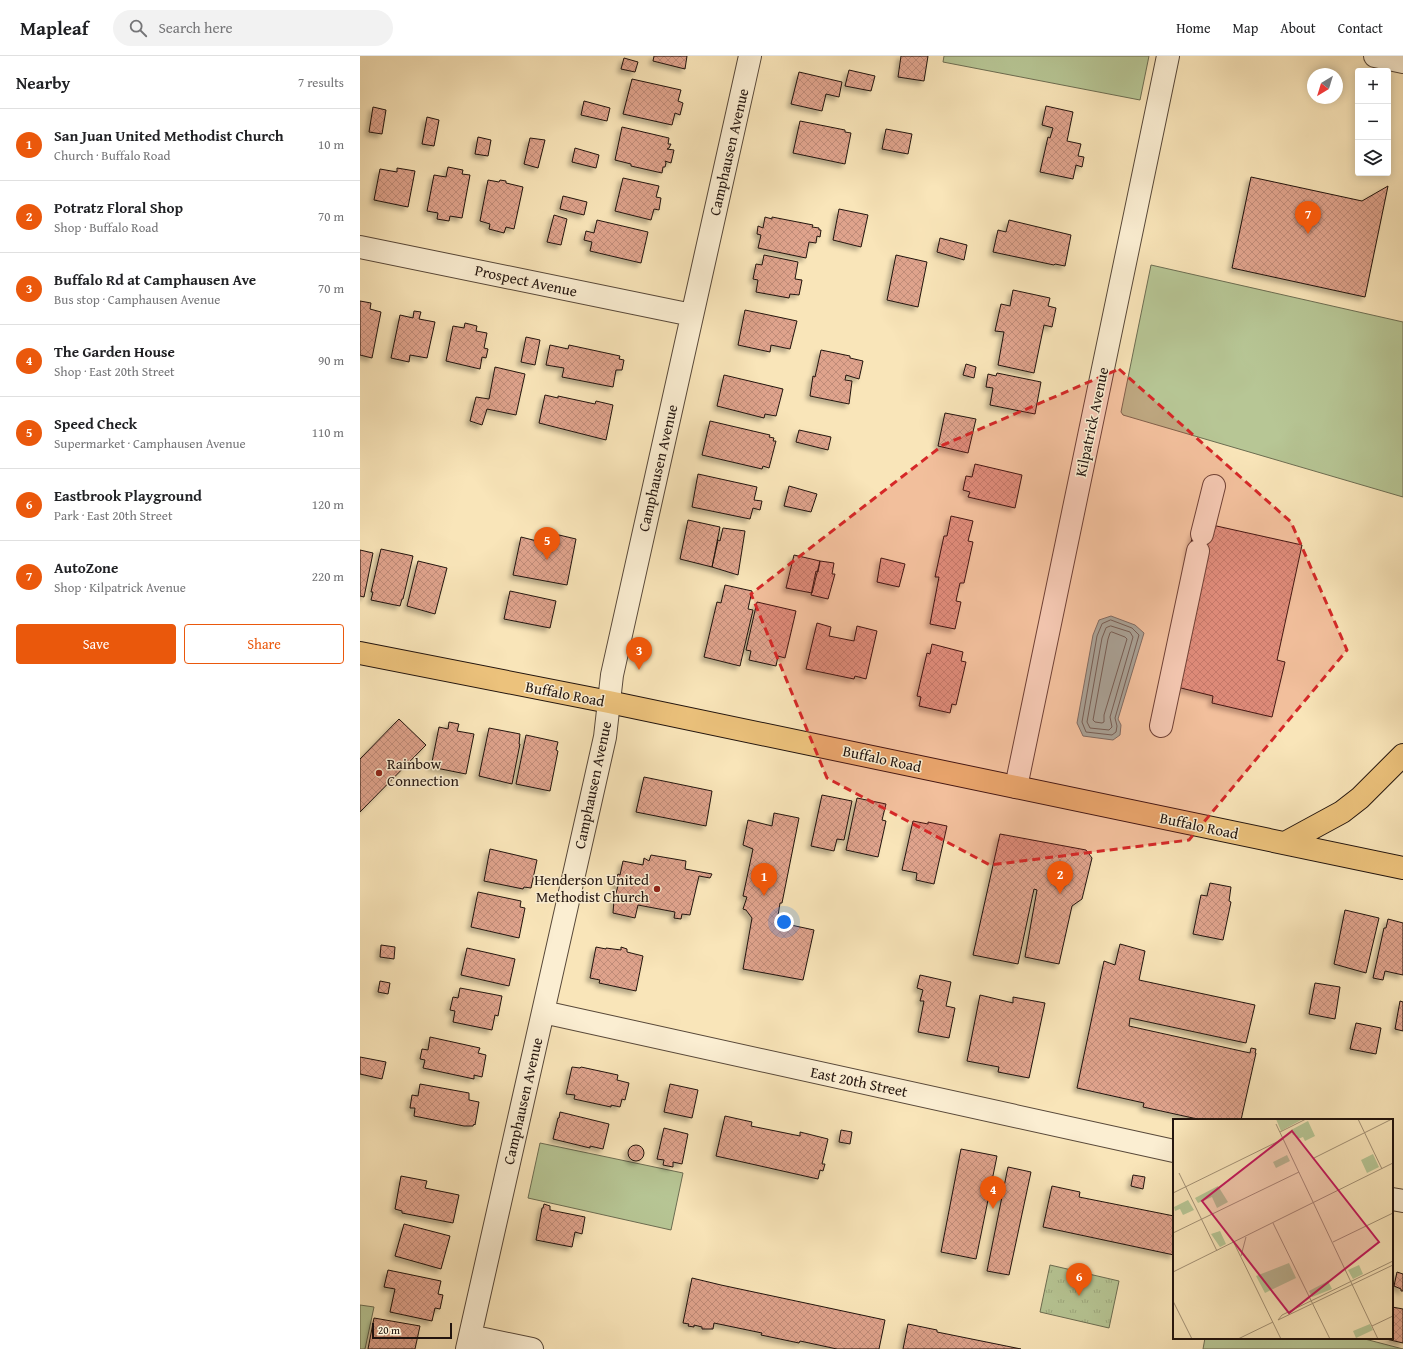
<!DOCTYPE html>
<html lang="en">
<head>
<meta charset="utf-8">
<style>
	:root { --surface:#fff; --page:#f2f2f2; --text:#202124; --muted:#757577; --line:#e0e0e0; --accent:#ea580c }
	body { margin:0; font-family:"Gentium Book Plus",serif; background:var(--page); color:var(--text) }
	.controls { position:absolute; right:12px; top:12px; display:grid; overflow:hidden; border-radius:4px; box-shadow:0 2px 10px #0003 }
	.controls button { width:36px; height:36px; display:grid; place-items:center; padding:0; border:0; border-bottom:1px solid var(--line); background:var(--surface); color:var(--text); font:20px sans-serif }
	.compass { position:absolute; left:947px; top:12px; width:36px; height:36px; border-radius:50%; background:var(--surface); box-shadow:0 2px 10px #0003; rotate:218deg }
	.scale { position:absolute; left:12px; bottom:10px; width:80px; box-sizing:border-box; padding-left:4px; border:2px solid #22140e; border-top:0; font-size:11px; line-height:14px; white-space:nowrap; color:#22140e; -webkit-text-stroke:3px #fbeed2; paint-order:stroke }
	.you { position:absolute; left:424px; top:866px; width:14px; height:14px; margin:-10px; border:3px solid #fff; border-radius:50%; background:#1a73e8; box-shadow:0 0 0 6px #1a73e833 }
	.badge { display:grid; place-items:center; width:26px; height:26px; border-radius:50%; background:var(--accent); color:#fff; font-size:13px; font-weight:700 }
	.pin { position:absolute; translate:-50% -33px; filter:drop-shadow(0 1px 2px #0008) }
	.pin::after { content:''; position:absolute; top:21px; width:14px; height:12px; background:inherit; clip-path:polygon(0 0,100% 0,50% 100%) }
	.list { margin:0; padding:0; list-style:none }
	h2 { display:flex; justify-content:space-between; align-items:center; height:52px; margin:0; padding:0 16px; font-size:17px }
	h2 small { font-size:13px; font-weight:400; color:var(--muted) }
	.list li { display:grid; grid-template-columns:26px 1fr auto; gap:12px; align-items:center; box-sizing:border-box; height:72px; padding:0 16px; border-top:1px solid var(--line) }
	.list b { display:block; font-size:15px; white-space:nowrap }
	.list p { margin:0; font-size:13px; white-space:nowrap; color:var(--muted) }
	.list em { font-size:13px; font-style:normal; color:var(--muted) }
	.actions { display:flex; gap:8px; padding:12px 16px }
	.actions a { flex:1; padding:9px 0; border:1px solid var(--accent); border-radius:4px; text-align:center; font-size:14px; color:var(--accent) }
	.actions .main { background:var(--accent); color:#fff }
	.icon { flex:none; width:22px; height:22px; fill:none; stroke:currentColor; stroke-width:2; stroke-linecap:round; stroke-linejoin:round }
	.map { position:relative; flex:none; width:1043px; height:1293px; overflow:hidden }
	header { display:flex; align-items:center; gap:24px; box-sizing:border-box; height:56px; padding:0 20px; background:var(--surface); border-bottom:1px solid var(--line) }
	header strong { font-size:19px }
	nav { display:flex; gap:22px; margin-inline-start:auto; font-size:14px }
	.search { width:280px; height:36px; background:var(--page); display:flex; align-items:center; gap:10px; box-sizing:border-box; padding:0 14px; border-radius:22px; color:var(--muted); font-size:15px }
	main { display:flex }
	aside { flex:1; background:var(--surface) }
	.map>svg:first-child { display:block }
</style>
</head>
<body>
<header>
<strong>Mapleaf</strong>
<div class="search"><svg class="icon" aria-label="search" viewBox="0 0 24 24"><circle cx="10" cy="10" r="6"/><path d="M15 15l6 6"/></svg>Search here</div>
<nav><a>Home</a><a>Map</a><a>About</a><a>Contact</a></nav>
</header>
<main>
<aside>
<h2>Nearby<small>7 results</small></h2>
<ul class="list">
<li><span class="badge">1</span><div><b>San Juan United Methodist Church</b><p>Church · Buffalo Road</p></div><em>10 m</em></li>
<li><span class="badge">2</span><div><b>Potratz Floral Shop</b><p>Shop · Buffalo Road</p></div><em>70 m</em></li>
<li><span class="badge">3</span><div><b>Buffalo Rd at Camphausen Ave</b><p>Bus stop · Camphausen Avenue</p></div><em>70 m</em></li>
<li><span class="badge">4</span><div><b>The Garden House</b><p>Shop · East 20th Street</p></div><em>90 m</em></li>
<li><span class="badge">5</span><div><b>Speed Check</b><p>Supermarket · Camphausen Avenue</p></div><em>110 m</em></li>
<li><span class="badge">6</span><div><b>Eastbrook Playground</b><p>Park · East 20th Street</p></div><em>120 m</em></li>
<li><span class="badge">7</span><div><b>AutoZone</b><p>Shop · Kilpatrick Avenue</p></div><em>220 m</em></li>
</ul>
<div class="actions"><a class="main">Save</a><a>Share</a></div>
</aside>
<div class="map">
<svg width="1043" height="1293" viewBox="0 0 1043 1293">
	<defs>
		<pattern id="park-tufts" width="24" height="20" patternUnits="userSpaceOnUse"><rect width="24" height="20" fill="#b7c695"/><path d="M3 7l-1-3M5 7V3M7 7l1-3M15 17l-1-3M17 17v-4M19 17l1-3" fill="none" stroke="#9da97f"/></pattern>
		<pattern id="building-cross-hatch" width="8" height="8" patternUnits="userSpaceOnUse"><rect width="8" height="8" fill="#dfa38c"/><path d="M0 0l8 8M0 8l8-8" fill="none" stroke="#bf8b78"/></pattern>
		<filter id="shadow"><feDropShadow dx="-3.5" dy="3.5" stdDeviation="2" flood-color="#0004"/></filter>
	</defs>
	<rect width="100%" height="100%" fill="#f9e5b9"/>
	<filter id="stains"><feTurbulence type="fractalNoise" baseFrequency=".005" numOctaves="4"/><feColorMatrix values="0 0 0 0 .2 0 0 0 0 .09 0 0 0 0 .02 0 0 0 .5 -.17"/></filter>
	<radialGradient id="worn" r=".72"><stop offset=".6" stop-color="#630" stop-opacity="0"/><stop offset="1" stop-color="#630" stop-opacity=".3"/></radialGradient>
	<path fill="#b7c695" stroke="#6c6d52" d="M 584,0 L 789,0 L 780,44 L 583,6 Z
		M 791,209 L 1043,266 L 1043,441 L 763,359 L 761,356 Z
		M 180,1087 L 323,1117 L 311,1174 L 168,1142 Z
		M 0,1249 L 14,1251 L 5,1293 L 0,1293 Z
		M 845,1282 L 1001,1282 L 1043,1293 L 843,1293 Z"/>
	<path fill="url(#park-tufts)" stroke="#6c6d52" d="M 690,1209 L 759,1225 L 749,1272 L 680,1256 Z"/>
	<path fill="#9ebfaf" stroke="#6c7b6f" d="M 751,560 L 775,569 L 784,577 L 758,663 L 761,669 L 760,679 L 753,684 L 723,680 L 717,667 L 733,579 L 739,564 Z"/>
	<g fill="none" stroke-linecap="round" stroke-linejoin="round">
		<path stroke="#606a5e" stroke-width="1" d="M 751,564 L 772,572 L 779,579 L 755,662 L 757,670 L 756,676 L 752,679 L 726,676 L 722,666 L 737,580 L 742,568 Z
			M 751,570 L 770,576 L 773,581 L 750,661 L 752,671 L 749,674 L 730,672 L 727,666 L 742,582 L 746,572 Z
			M 752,576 L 765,581 L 767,583 L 744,659 L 744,666 L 742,667 L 735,666 L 733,664 L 748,583 L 750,577 Z"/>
	</g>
	<path fill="url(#building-cross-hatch)" stroke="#22140e" filter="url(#shadow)" d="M 294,0 L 327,0 L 325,13 L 293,5 Z
		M 541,0 L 568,0 L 564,25 L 538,21 Z
		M 264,2 L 278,6 L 275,16 L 261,13 Z
		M 489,14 L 515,20 L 511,35 L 485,30 Z
		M 439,16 L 482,26 L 479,41 L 466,38 L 462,55 L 431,48 Z
		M 272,23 L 321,34 L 318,45 L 323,47 L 320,59 L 315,57 L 312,69 L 263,58 Z
		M 224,45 L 250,52 L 247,65 L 221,59 Z
		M 686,50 L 713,56 L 707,85 L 721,88 L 718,100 L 724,101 L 722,111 L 716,109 L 713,123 L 680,116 L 688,81 L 690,82 L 693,72 L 682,69 Z
		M 13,51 L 26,54 L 22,78 L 9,76 Z
		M 67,61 L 79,64 L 74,90 L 62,88 Z
		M 440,65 L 485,74 L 485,76 L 491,77 L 485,108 L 433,97 Z
		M 262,71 L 309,82 L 308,88 L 311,88 L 309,92 L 307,93 L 314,94 L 311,107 L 305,105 L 306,107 L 305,111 L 303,111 L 302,117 L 271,110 L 271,108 L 255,104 Z
		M 526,73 L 552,78 L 548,98 L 522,93 Z
		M 118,81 L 131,84 L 128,100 L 115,98 Z
		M 170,82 L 185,84 L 178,112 L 164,108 Z
		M 215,92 L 239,99 L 236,112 L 212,106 Z
		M 88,111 L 103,114 L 102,118 L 110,119 L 102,162 L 90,160 L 89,165 L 77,163 L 78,157 L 67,155 L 74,119 L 86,121 Z
		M 37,112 L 55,115 L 48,151 L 14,144 L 20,113 L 37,116 Z
		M 891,121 L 1002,145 L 1028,130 L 1005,241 L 872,212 Z
		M 263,122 L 299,130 L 296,141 L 301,142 L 299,154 L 294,153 L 291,164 L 255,155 Z
		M 128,124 L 139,126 L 140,124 L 146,125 L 146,127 L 163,131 L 154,173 L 146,171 L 144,177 L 129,173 L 130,168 L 120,165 Z
		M 203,140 L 227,146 L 224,159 L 200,153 Z
		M 479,153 L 508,159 L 501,191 L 473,184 Z
		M 194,159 L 207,163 L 201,189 L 187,186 Z
		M 405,161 L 412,163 L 412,161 L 453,169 L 452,171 L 459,172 L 459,174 L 461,174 L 460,181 L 457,180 L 456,187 L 449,186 L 446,202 L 398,192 L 401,179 L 397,178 L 398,170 L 403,172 Z
		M 237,164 L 288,176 L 281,207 L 230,195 L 232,186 L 224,184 L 226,175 L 234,177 Z
		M 649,164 L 711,179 L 705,210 L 695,208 L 694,209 L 633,196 L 638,174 L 646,176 Z
		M 580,182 L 607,189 L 604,204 L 577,196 Z
		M 404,199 L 438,206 L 435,223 L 442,224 L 439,239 L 430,238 L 429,242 L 396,236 L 398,224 L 393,223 L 396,208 L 402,209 Z
		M 536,199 L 567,206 L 558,251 L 527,244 Z
		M 653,234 L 690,242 L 688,250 L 696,252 L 692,271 L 684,269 L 674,317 L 638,309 L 644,276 L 635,275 L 641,248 L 650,250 Z
		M 0,245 L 11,247 L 10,253 L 21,256 L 12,302 L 0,299 Z
		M 385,254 L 437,265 L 430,293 L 411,289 L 410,296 L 378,289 Z
		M 54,255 L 61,256 L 59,263 L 75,266 L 67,302 L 50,299 L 49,306 L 31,302 L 40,259 L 53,262 Z
		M 105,267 L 117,270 L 116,275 L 127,277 L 124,292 L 128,293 L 126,302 L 122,301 L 120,313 L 86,305 L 93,270 L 104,272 Z
		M 166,281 L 180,284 L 175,309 L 161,306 Z
		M 190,289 L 208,293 L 209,289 L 260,300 L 259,303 L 264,304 L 262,314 L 256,314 L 253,331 L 202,321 L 204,312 L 186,309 Z
		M 461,294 L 490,300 L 490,302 L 503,305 L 499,323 L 486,319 L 485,324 L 492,325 L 489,348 L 450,340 L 453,320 L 455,321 Z
		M 606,308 L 616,311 L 614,322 L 603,319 Z
		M 135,311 L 165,318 L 156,359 L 127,353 L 122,369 L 110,365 L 116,341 L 129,343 Z
		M 637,317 L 681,326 L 675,358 L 630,349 L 633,332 L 626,331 L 628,318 L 636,320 Z
		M 364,319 L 423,333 L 416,360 L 405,358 L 404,362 L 357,350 Z
		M 185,339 L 198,342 L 198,340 L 235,348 L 236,345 L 253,349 L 246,384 L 179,367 Z
		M 585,357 L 616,363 L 608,397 L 578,390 Z
		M 350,365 L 410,379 L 409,381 L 414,382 L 413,385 L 416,385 L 409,412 L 403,410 L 402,413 L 342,399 Z
		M 439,374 L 471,381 L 468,394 L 436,386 Z
		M 615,408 L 662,419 L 655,452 L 608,441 L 610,436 L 603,434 L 606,420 L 612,421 Z
		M 338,418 L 397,431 L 394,444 L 402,445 L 400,454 L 393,452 L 390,463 L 332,451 Z
		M 429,430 L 457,438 L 451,456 L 424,450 Z
		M 591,460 L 613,465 L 608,485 L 613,486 L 604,527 L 600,527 L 596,545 L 601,546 L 595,573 L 570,568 L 579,521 L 575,521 L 584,480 L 587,480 Z
		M 328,464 L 360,471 L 352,511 L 320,503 Z
		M 852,469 L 942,489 L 917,604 L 925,606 L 912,661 L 852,647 L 853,640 L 817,631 L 829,493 L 834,476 Z
		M 363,472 L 385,475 L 378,519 L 352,511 L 358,484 L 360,485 Z
		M 182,475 L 216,483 L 207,529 L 153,519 L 161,481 L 181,486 Z
		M 21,493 L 53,500 L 43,543 L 42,543 L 40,550 L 11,544 L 13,536 L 11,536 Z
		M 0,494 L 13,497 L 4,541 L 0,540 Z
		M 434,499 L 460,505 L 452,537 L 426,532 Z
		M 521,502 L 545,508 L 539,531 L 517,526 Z
		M 58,505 L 87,512 L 75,558 L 47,550 Z
		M 460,505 L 474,507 L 472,518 L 475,518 L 468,543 L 451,539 L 456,515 L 458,516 Z
		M 365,529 L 392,535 L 388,553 L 393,554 L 380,610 L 344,601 L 357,546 L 361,547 Z
		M 150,535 L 196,545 L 190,572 L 144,563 Z
		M 397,546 L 436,555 L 425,602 L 418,600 L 416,610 L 389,604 L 391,595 L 386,594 Z
		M 457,567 L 471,571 L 469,580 L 494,585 L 497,570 L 517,575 L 506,623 L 495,620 L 494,623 L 446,613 Z
		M 572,588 L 603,596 L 601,605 L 606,606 L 596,649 L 592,648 L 590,657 L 559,650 L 561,641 L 557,640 L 567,597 L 570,598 Z
		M 39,663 L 66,689 L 0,756 L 0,703 Z
		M 89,666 L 99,668 L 97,675 L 114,678 L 106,718 L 71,711 L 79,671 L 88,673 Z
		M 129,672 L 160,678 L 159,688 L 160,688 L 152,728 L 119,720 Z
		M 166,679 L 198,686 L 196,694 L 198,695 L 190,735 L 156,728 Z
		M 284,721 L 352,735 L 346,770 L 276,756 Z
		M 462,739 L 492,745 L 484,784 L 477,783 L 474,795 L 451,790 Z
		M 497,742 L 526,748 L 522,764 L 526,765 L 518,801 L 486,794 Z
		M 414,757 L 439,762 L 422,847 L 420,847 L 417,866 L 454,874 L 443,924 L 383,913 L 392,862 L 386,854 L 383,853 L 387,841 L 383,840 L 393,793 L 383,789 L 388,764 L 412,770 Z
		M 553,765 L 568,768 L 568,766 L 587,770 L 574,828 L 556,824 L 557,817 L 542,814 Z
		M 640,778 L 726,794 L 732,802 L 722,843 L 712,850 L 699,908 L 665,901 L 677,834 L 674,833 L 658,908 L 613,899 Z
		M 130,793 L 177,804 L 171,832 L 164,831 L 163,833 L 124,825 Z
		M 291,799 L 326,805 L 325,813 L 352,818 L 350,822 L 339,820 L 330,859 L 322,858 L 321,863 L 314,862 L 315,856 L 278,849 L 275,862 L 253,857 L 254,844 L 258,830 L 255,829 L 256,824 L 258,818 L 260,819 L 263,805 L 283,809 L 284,802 L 289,805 Z
		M 850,827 L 871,831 L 869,845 L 871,846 L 863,884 L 833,878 L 841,839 L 847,840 Z
		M 118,836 L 161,845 L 160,851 L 165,852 L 159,882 L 111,871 Z
		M 985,854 L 1019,862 L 1006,917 L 974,908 Z
		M 1028,863 L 1043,867 L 1043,919 L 1025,915 L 1023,924 L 1013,922 L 1024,872 L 1026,872 Z
		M 760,888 L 785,895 L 779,924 L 895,949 L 886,987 L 770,962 L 769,970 L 890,997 L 891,992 L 896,993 L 895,997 L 896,997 L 881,1064 L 842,1064 L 783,1051 L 784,1047 L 717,1032 L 744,905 L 755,909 Z
		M 21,889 L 35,891 L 34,903 L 20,901 Z
		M 236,891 L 246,893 L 246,892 L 261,894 L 261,891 L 267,893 L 267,896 L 283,900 L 276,935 L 239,927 L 240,924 L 230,922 Z
		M 107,892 L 155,903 L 149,930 L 101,919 Z
		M 560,919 L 591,926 L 586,950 L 595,952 L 589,982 L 558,976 L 564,945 L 560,945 L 563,934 L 557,932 Z
		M 20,925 L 30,927 L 28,938 L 18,936 Z
		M 955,927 L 980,931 L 975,963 L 949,958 Z
		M 100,932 L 142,940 L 138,960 L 135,959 L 132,974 L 93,966 L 95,955 L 90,954 L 93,941 L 98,942 Z
		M 620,939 L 653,947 L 653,941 L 685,947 L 669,1022 L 638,1016 L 639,1011 L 607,1005 Z
		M 1040,945 L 1043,946 L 1043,975 L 1035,973 Z
		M 996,967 L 1021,972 L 1016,998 L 990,993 Z
		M 70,981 L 120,992 L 118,997 L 126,999 L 122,1021 L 114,1019 L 114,1023 L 63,1012 L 65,1004 L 60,1003 L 62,993 L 68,994 Z
		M 0,1001 L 26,1006 L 22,1023 L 0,1018 Z
		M 212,1011 L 220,1012 L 221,1011 L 258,1019 L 257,1024 L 269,1027 L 265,1044 L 262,1043 L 260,1051 L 251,1049 L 251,1051 L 214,1043 L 215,1039 L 206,1038 Z
		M 60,1028 L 109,1037 L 109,1044 L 119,1046 L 115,1069 L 114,1068 L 113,1070 L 104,1070 L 54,1060 L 55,1052 L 50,1052 L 52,1039 L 58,1040 Z
		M 310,1028 L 338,1034 L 332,1062 L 304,1056 Z
		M 200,1056 L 249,1068 L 243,1093 L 230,1090 L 230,1092 L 193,1083 L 198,1062 L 199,1062 Z
		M 365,1060 L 392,1066 L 391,1070 L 440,1080 L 440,1076 L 468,1083 L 462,1108 L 465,1108 L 463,1115 L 460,1114 L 458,1123 L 356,1100 Z
		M 304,1072 L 328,1078 L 322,1108 L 313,1106 L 313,1111 L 303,1109 L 304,1104 L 297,1103 Z
		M 481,1074 L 492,1076 L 490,1088 L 479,1086 Z
		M268 1097a8 8 0 1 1 16 0a8 8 0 1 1-16 0Z
		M 601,1093 L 637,1100 L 616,1203 L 581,1196 Z
		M 648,1111 L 671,1116 L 649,1219 L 627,1215 Z
		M 773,1119 L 785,1121 L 783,1133 L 771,1130 Z
		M 41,1120 L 67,1125 L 65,1132 L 99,1139 L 93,1167 L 42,1157 L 42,1155 L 35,1153 Z
		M 692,1130 L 720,1136 L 719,1141 L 814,1160 L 814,1199 L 683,1171 Z
		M 184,1148 L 190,1150 L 190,1154 L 225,1161 L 222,1178 L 215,1176 L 212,1191 L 176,1184 L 182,1152 L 183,1152 Z
		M 44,1168 L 90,1180 L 81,1213 L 35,1200 Z
		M 28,1214 L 81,1225 L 78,1238 L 83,1239 L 80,1253 L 75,1252 L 72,1265 L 30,1256 L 35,1233 L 24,1231 Z
		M 1037,1216 L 1043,1218 L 1043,1235 L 1041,1235 L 1041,1233 L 1034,1230 Z
		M 332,1222 L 361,1229 L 525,1264 L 519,1293 L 477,1293 L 440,1285 L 439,1287 L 401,1279 L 402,1277 L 354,1267 L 353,1273 L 342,1273 L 342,1271 L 334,1269 L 334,1271 L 328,1270 L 329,1268 L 323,1267 Z
		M 1032,1251 L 1043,1253 L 1043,1287 L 1022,1282 L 1032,1282 Z
		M 14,1262 L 60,1270 L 55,1293 L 8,1293 Z
		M 548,1268 L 577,1274 L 577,1276 L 661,1293 L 543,1293 Z"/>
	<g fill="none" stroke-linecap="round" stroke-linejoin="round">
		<defs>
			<path id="minor" d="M 1015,0 L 1043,6
				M 0,191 L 332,259
				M 842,478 L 854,430
				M 801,670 L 838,495
				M 656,731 L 808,0
				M 183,956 L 814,1095
				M 1032,1143 L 1043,1145
				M 110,1280 L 172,1293
				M 107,1293 L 245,681 L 252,619 L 390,0"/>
			<path id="major" d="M 0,597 L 249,646 L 1043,812
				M 925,787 L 982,756 L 1000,742 L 1043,699"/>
		</defs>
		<use href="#minor" stroke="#584839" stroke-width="24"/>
		<use href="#major" stroke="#22140e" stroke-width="24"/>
		<use href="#minor" stroke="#fbeed2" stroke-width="22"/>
		<use href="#major" stroke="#ecc27c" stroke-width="22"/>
	</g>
	<path fill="#d62828" fill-opacity="0.2" stroke="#d62828" stroke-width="3" stroke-dasharray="8 5" stroke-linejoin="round" d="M 759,313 L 931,466 L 987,594 L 829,784 L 630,809 L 467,722 L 391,538 L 583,389 Z"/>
	<g fill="#8f2418" stroke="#fbeed2" stroke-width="1.5">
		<circle cx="19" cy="717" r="4"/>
		<circle cx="297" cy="833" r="4"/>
	</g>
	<g text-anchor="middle" stroke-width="3" stroke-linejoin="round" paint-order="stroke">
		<g font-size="15" fill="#22140e" stroke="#fbeed2">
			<text transform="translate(369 96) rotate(-77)" y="5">Camphausen Avenue</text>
			<text transform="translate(166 225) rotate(12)" y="5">Prospect Avenue</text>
			<text transform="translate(732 366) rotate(-78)" y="5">Kilpatrick Avenue</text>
			<text transform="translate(298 412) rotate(-77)" y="5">Camphausen Avenue</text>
			<text transform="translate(205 638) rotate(11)" y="5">Buffalo Road</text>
			<text transform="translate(522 703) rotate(12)" y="5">Buffalo Road</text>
			<text transform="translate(233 729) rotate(-78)" y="5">Camphausen Avenue</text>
			<text transform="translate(839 770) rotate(12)" y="5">Buffalo Road</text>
			<text transform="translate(499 1026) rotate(12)" y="5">East 20th Street</text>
			<text transform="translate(163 1045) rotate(-77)" y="5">Camphausen Avenue</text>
		</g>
		<g font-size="15" fill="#22140e" stroke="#fbeed2" text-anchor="start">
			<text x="27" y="713">Rainbow<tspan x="27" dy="17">Connection</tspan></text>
			<text x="289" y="829" text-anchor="end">Henderson United<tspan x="289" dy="17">Methodist Church</tspan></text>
		</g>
	</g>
	<g transform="translate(813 1063)">
		<rect width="220" height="220" fill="#f9e5b9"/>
		<path d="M 103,0 L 130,0 L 108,12 ZM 135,2 L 142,17 L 132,22 L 130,18 L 125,20 L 123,15 L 120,16 L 118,11 ZM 200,35 L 206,48 L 194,54 L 188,41 ZM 114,36 L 117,42 L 103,49 L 100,43 ZM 45,67 L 55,83 L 44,89 L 39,78 L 25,84 L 22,79 ZM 15,81 L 21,91 L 10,96 L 7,90 L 2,92 L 1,88 ZM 47,112 L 53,125 L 47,128 L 38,115 ZM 116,144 L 123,159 L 92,174 L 83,157 ZM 186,146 L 190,155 L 180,160 L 175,151 ZM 155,162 L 159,170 L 139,178 L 136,172 ZM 197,205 L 200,211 L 183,219 L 180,212 Z" fill="#b7c695"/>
		<path fill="none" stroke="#a39175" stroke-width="1" d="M 185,0 L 209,50M 103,5 L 205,220M 107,13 L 133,0M 141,39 L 219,0M 6,54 L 44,132M 0,74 L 110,20M 100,104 L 157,220M 0,114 L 126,53M 160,123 L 220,94M 61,124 L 108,220M 68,137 L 73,118M 220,142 L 109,196 L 105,201 L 220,146M 0,153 L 220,44M 0,182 L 19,220M 199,207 L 220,197M 65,220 L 100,203"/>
		<path fill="#c2185b" fill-opacity="0.15" stroke="#c2185b" stroke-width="2" d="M 119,12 L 206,123 L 116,194 L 29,82 Z"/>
		<rect width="220" height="220" fill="none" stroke="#22140e" stroke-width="2"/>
	</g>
	<rect width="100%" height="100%" filter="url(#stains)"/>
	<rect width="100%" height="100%" fill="url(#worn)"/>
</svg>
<div class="controls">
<button>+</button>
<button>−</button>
<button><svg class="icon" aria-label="layers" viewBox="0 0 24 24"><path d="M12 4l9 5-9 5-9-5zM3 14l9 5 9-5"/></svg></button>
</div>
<svg class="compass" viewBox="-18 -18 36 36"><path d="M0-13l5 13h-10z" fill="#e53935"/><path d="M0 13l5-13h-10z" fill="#757577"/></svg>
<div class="scale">20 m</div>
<div class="you"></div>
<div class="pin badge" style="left:404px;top:840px">1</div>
<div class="pin badge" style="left:700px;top:838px">2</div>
<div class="pin badge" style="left:279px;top:614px">3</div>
<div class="pin badge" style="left:633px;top:1153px">4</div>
<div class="pin badge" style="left:187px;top:504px">5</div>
<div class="pin badge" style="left:719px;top:1240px">6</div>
<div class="pin badge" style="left:948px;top:178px">7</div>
</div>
</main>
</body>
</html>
